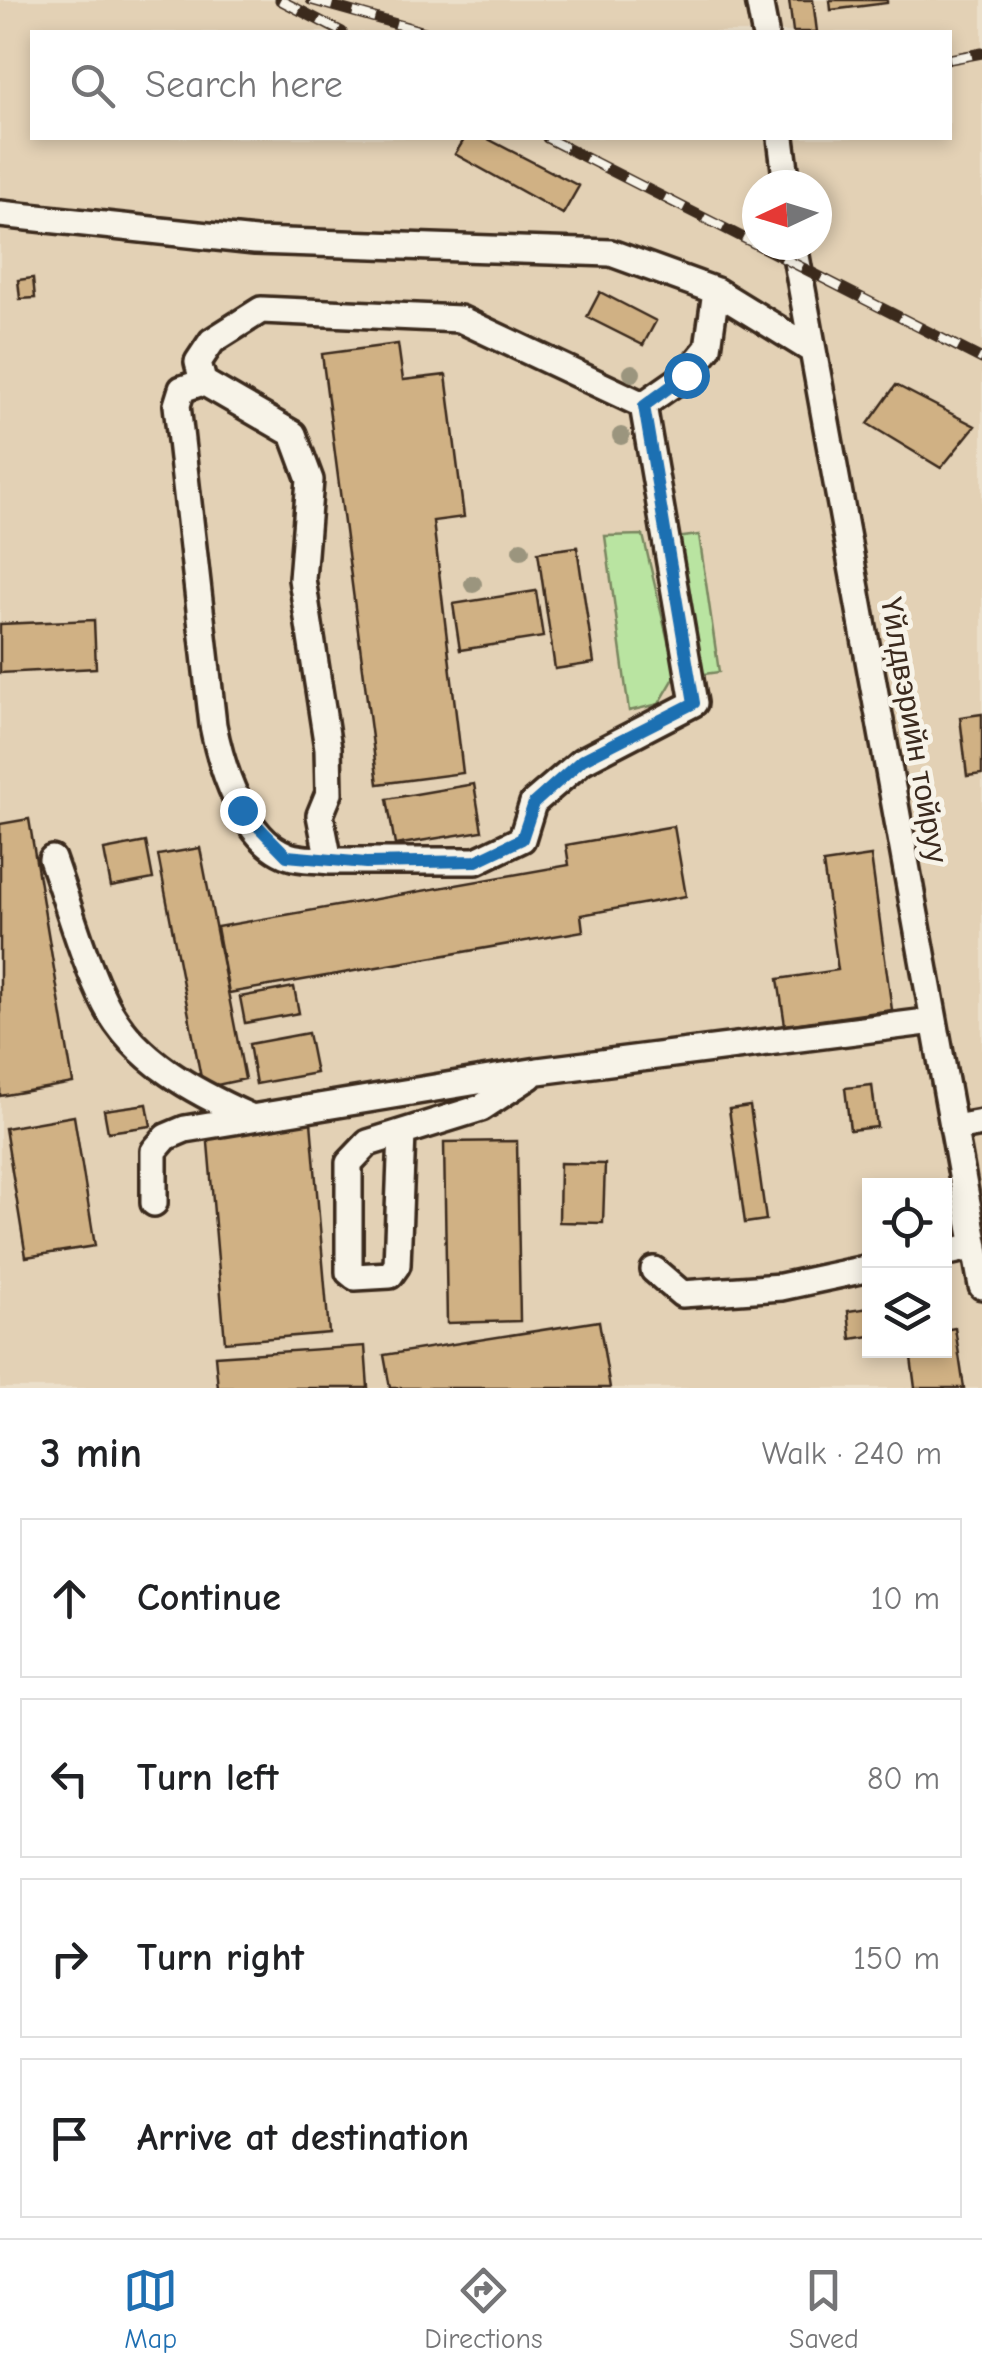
<!DOCTYPE html>
<html lang="en">
<head>
<meta charset="utf-8">
<style>
	:root { --surface:#fff; --page:#f2f2f2; --text:#202124; --muted:#757577; --line:#e0e0e0; --accent:#1f6fb2 }
	body { margin:0; font-family:"Comic Neue",sans-serif; background:var(--page); color:var(--text) }
	.controls { position:absolute; right:30px; bottom:30px; display:grid; overflow:hidden; border-radius:0px; box-shadow:0 5px 15px #0003 }
	.controls button { width:90px; height:90px; display:grid; place-items:center; padding:0; border:0; border-bottom:2px solid var(--line); background:var(--surface); color:var(--text); font:50px sans-serif }
	.compass { position:absolute; left:742px; top:170px; width:90px; height:90px; border-radius:50%; background:var(--surface); box-shadow:0 5px 15px #0003; rotate:266deg }
	.stop { position:absolute; width:30px; height:30px; margin:-22px; border:8px solid #1f6fb2; border-radius:50%; background:#fff }
	.stop.end { background:#1f6fb2; border-color:#fff; box-shadow:0 2px 10px #0008 }
	.list { margin:0; padding:0; list-style:none }
	h2 { display:flex; justify-content:space-between; align-items:center; height:130px; margin:0; padding:0 40px; font-size:42px }
	h2 small { font-size:32px; font-weight:400; color:var(--muted) }
	.list li { display:grid; grid-template-columns:65px 1fr auto; gap:30px; align-items:center; box-sizing:border-box; height:160px; margin:0 20px 20px; padding:0 20px; border:2px solid var(--line); border-radius:0px }
	.list b { display:block; font-size:38px; white-space:nowrap }
	.list em { font-size:32px; font-style:normal; color:var(--muted) }
	.icon { flex:none; width:55px; height:55px; fill:none; stroke:currentColor; stroke-width:2; stroke-linecap:round; stroke-linejoin:round }
	.map { position:relative; flex:none; width:982px; height:1388px; overflow:hidden }
	.search { position:absolute; background:var(--surface); box-shadow:0 5px 15px #0003; left:30px; right:30px; top:30px; height:110px; display:flex; align-items:center; gap:25px; box-sizing:border-box; padding:0 35px; border-radius:0px; color:var(--muted); font-size:38px }
	.sheet { height:850px; background:var(--surface) }
	nav { display:flex; justify-content:space-around; align-items:center; box-sizing:border-box; height:140px; border-top:2px solid var(--line); background:var(--surface); font-size:28px; color:var(--muted) }
	nav a { display:grid; justify-items:center; gap:5px }
	nav .on { color:var(--accent) }
	.map>svg:first-child { display:block }
</style>
</head>
<body>
<div class="map">
<svg width="982" height="1388" viewBox="0 0 982 1388">
	<rect width="100%" height="100%" fill="#ebdfca"/>
	<filter id="ink" filterUnits="userSpaceOnUse"><feTurbulence type="fractalNoise" baseFrequency=".01" numOctaves="2"/><feDisplacementMap in="SourceGraphic" scale="20" xChannelSelector="R" yChannelSelector="G"/><feConvolveMatrix kernelMatrix="1 2 1 2 8 2 1 2 1" color-interpolation-filters="sRGB"/></filter>
	<g filter="url(#ink)">
		<path fill="#e3d1b5" fill-rule="evenodd" d="M 0,0 L 982,0 L 982,1388 L 0,1388 ZM 32,32 L 950,32 L 950,138 L 32,138 ZM 757,185 L 817,185 L 817,245 L 757,245 ZM 870,1186 L 944,1186 L 944,1350 L 870,1350 Z"/>
		<path fill="#b9e4a1" stroke="#7a8760" stroke-width="2.5" d="M 643,535 L 676,675 L 659,704 L 629,711 L 605,536 Z
			M 699,535 L 719,672 L 697,675 L 675,538 Z"/>
		<path fill="#d0b184" stroke="#3b2a1e" stroke-width="2.5" d="M 789,0 L 813,0 L 817,32 L 793,32 Z
			M 830,0 L 887,0 L 887,3 L 831,10 Z
			M 465,138 L 486,138 L 579,186 L 563,214 L 455,154 Z
			M 33,278 L 35,298 L 20,299 L 18,280 Z
			M 600,292 L 656,321 L 643,345 L 587,317 Z
			M 398,344 L 403,380 L 446,375 L 464,517 L 433,521 L 463,773 L 378,784 L 322,354 Z
			M 896,385 L 975,426 L 941,468 L 868,424 Z
			M 577,547 L 594,663 L 555,669 L 538,552 Z
			M 536,591 L 543,637 L 460,650 L 453,604 Z
			M 94,620 L 96,668 L 0,673 L 0,624 Z
			M 982,714 L 982,774 L 967,776 L 960,717 Z
			M 474,784 L 482,831 L 395,845 L 387,799 Z
			M 29,819 L 73,1083 L 0,1096 L 0,824 Z
			M 674,826 L 686,896 L 581,915 L 583,931 L 229,993 L 217,927 L 569,865 L 566,845 Z
			M 146,842 L 153,879 L 111,887 L 104,850 Z
			M 200,848 L 245,1079 L 203,1088 L 158,855 Z
			M 871,856 L 892,1010 L 785,1025 L 778,979 L 838,970 L 823,863 Z
			M 294,987 L 299,1013 L 245,1023 L 240,997 Z
			M 308,1033 L 316,1073 L 256,1084 L 249,1044 Z
			M 872,1085 L 877,1127 L 850,1130 L 845,1088 Z
			M 147,1104 L 151,1126 L 108,1132 L 104,1110 Z
			M 750,1106 L 766,1220 L 745,1223 L 729,1109 Z
			M 74,1116 L 95,1246 L 26,1257 L 5,1128 Z
			M 311,1122 L 329,1333 L 225,1342 L 207,1131 Z
			M 517,1141 L 520,1321 L 447,1323 L 444,1142 Z
			M 560,1163 L 605,1164 L 603,1223 L 559,1222 Z
			M 870,1308 L 870,1336 L 851,1339 L 848,1311 Z
			M 599,1321 L 610,1388 L 390,1388 L 384,1355 Z
			M 955,1328 L 964,1388 L 915,1388 L 910,1350 L 944,1350 L 944,1330 Z
			M 365,1346 L 368,1388 L 218,1388 L 215,1356 Z"/>
		<g fill="none" stroke-linecap="round" stroke-linejoin="round">
			<defs>
				<path id="minor" d="M 759,0 L 765,32
					M 781,138 L 787,185
					M 0,214 L 255,241 L 611,253 L 716,291 L 812,350
					M 794,245 L 982,1286
					M 261,310 L 460,319 L 643,405 L 694,703 L 582,761 L 533,803 L 522,839 L 476,861 L 329,861 L 320,815 L 329,793 L 328,748 L 302,579 L 310,480 L 293,434 L 203,382 L 198,362 L 212,341 Z
					M 203,382 L 182,389 L 177,405 L 213,725 C 221,766 244,841 289,856 C 301,860 316,859 329,861
					M 643,405 L 686,375 L 708,348 L 716,291
					M 52,859 C 69,906 83,960 106,1005 C 135,1061 195,1092 250,1117
					M 955,1128 L 982,1123
					M 402,1133 L 397,1265 L 390,1275 L 355,1277 L 349,1272 L 349,1163 L 368,1143 L 481,1108 L 530,1076
					M 154,1203 L 154,1151 L 166,1137 L 185,1129 L 538,1071 L 934,1021
					M 944,1253 L 975,1246
					M 654,1270 L 682,1294 L 781,1287 L 870,1268"/>
			</defs>
			<use href="#minor" stroke="#3b2a1e" stroke-width="32"/>
			<use href="#minor" stroke="#f7f3e8" stroke-width="25"/>
			<defs>
				<path id="rail" d="M 280,0 L 342,32
					M 311,0 L 425,32
					M 950,59 L 982,53
					M 547,138 L 982,359"/>
			</defs>
			<use href="#rail" stroke="#3b2a1e" stroke-width="11"/>
			<use href="#rail" stroke="#f7f3e8" stroke-width="8" stroke-dasharray="22" stroke-linecap="butt"/>
		</g>
		<g fill="#9b957e">
			<circle cx="632" cy="373" r="9"/>
			<circle cx="621" cy="436" r="9"/>
			<circle cx="521" cy="550" r="9"/>
			<circle cx="473" cy="584" r="9"/>
		</g>
	</g>
	<g fill="none" stroke-linecap="round" stroke-linejoin="round" filter="url(#ink)">
		<path stroke="#1f6fb2" stroke-width="12" d="M 242,810 L 287,856 L 366,863 L 476,861 L 522,839 L 534,803 L 582,760 L 694,703 L 644,406 L 686,375"/>
	</g>
	<g text-anchor="middle" stroke-width="10" stroke-linejoin="round" paint-order="stroke">
		<g font-size="30" fill="#3b2a1e" stroke="#f7f3e8">
			<text transform="translate(914 730) rotate(80)" y="10">Үйлдвэрийн тойруу</text>
		</g>
	</g>
</svg>
<div class="controls">
<button><svg class="icon" aria-label="locate" viewBox="0 0 24 24"><circle cx="12" cy="12" r="6"/><path d="M12 2v4M12 18v4M2 12h4M18 12h4"/></svg></button>
<button><svg class="icon" aria-label="layers" viewBox="0 0 24 24"><path d="M12 4l9 5-9 5-9-5zM3 14l9 5 9-5"/></svg></button>
</div>
<svg class="compass" viewBox="-18 -18 36 36"><path d="M0-13l5 13h-10z" fill="#e53935"/><path d="M0 13l5-13h-10z" fill="#757577"/></svg>
<div class="stop" style="left:686px;top:375px"></div>
<div class="stop end" style="left:242px;top:810px"></div>
<div class="search"><svg class="icon" aria-label="search" viewBox="0 0 24 24"><circle cx="10" cy="10" r="6"/><path d="M15 15l6 6"/></svg>Search here</div>
</div>
<section class="sheet">
<h2>3 min<small>Walk · 240 m</small></h2>
<ul class="list">
<li><svg class="icon" aria-label="ahead" viewBox="0 0 24 24"><path d="M12 20V5M6 11l6-6 6 6"/></svg><div><b>Continue</b></div><em>10 m</em></li>
<li><svg class="icon" aria-label="left" viewBox="0 0 24 24"><path d="M17 20v-9H6M10 6l-5 5 5 5"/></svg><div><b>Turn left</b></div><em>80 m</em></li>
<li><svg class="icon" aria-label="right" viewBox="0 0 24 24"><path d="M7 20v-9h11M14 6l5 5-5 5"/></svg><div><b>Turn right</b></div><em>150 m</em></li>
<li><svg class="icon" aria-label="arrive" viewBox="0 0 24 24"><path d="M6 21V4h12l-3 4 3 4H6"/></svg><div><b>Arrive at destination</b></div></li>
</ul>
</section>
<nav>
<a class="on"><svg class="icon" aria-label="map" viewBox="0 0 24 24"><path d="M3 6l6-2 6 2 6-2v14l-6 2-6-2-6 2zM9 4v14M15 6v14"/></svg>Map</a>
<a><svg class="icon" aria-label="directions" viewBox="0 0 24 24"><path d="M12 3l9 9-9 9-9-9zM9 14v-3h6M13 9l2 2-2 2"/></svg>Directions</a>
<a><svg class="icon" aria-label="saved" viewBox="0 0 24 24"><path d="M7 4h10v16l-5-4-5 4z"/></svg>Saved</a>
</nav>
</body>
</html>
